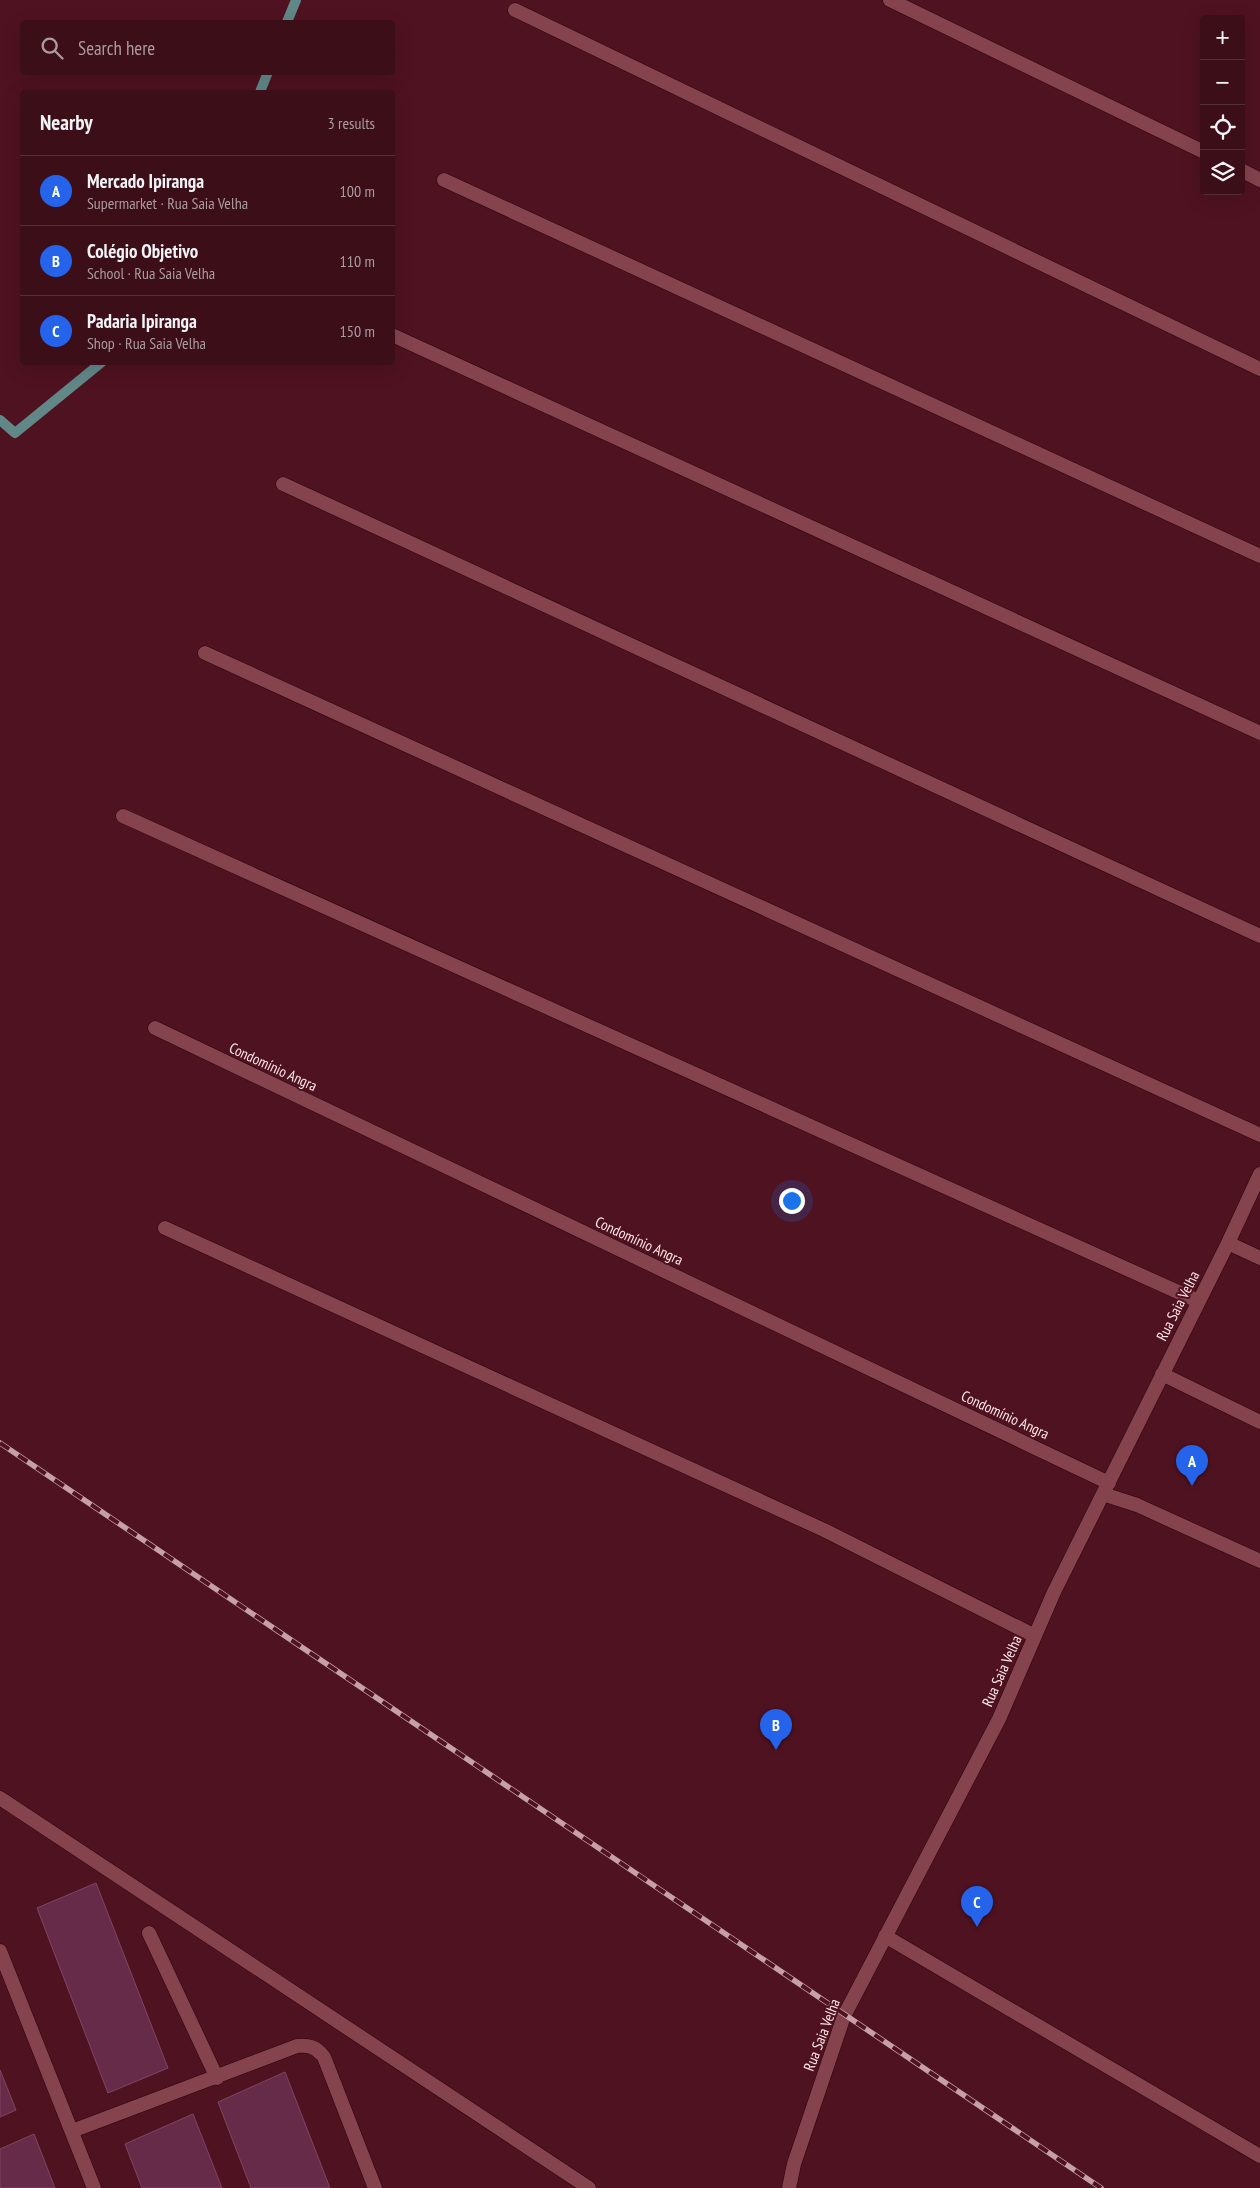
<!DOCTYPE html>
<html lang="en">
<head>
<meta charset="utf-8">
<style>
	:root { --surface:#3b0e18; --page:#421721; --text:#f1f3f6; --muted:#ac9ca2; --line:#542e37; --accent:#2563eb }
	body { margin:0; font-family:"PT Sans Narrow",sans-serif; background:var(--page); color:var(--text) }
	.controls { position:absolute; right:15px; top:15px; display:grid; overflow:hidden; border-radius:5px; box-shadow:0 5px 20px #0002 }
	.controls button { width:45px; height:45px; display:grid; place-items:center; padding:0; border:0; border-bottom:1px solid var(--line); background:var(--surface); color:var(--text); font:25px sans-serif }
	.you { position:absolute; left:791px; top:1200px; width:18px; height:18px; margin:-12px; border:4px solid #fff; border-radius:50%; background:#1a73e8; box-shadow:0 0 0 8px #1a73e833 }
	.badge { display:grid; place-items:center; width:32px; height:32px; border-radius:50%; background:var(--accent); color:#fff; font-size:16px; font-weight:700 }
	.pin { position:absolute; translate:-50% -41px; filter:drop-shadow(0 1px 2px #0008) }
	.pin::after { content:''; position:absolute; top:26px; width:18px; height:15px; background:inherit; clip-path:polygon(0 0,100% 0,50% 100%) }
	.list { margin:0; padding:0; list-style:none }
	h2 { display:flex; justify-content:space-between; align-items:center; height:65px; margin:0; padding:0 20px; font-size:21px }
	h2 small { font-size:16px; font-weight:400; color:var(--muted) }
	.list li { display:grid; grid-template-columns:32px 1fr auto; gap:15px; align-items:center; box-sizing:border-box; height:70px; padding:0 20px; border-top:1px solid var(--line) }
	.list b { display:block; font-size:19px; white-space:nowrap }
	.list p { margin:0; font-size:16px; white-space:nowrap; color:var(--muted) }
	.list em { font-size:16px; font-style:normal; color:var(--muted) }
	.icon { flex:none; width:28px; height:28px; fill:none; stroke:currentColor; stroke-width:2; stroke-linecap:round; stroke-linejoin:round }
	.map { position:relative; flex:none; width:1260px; height:2188px; overflow:hidden }
	.search { position:absolute; background:var(--surface); box-shadow:0 5px 20px #0002; left:20px; top:20px; width:375px; height:55px; display:flex; align-items:center; gap:12px; box-sizing:border-box; padding:0 18px; border-radius:5px; color:var(--muted); font-size:19px }
	.panel { position:absolute; background:var(--surface); box-shadow:0 5px 20px #0002; left:20px; top:90px; width:375px; height:275px; border-radius:5px }
	.map>svg:first-child { display:block }
</style>
</head>
<body>
<div class="map">
<svg width="1260" height="2188" viewBox="0 0 1260 2188">
	<rect width="100%" height="100%" fill="#4f1220"/>
	<g fill="none" stroke-linecap="round" stroke-linejoin="round">
		<path stroke="#608887" stroke-width="10" d="M 287,22 L 296,0
			M 260,92 L 268,72
			M 0,420 L 15,433 L 102,362"/>
	</g>
	<path fill="#652b48" stroke="#824562" d="M 96,1883 L 168,2068 L 108,2093 L 37,1908 Z
		M 0,2070 L 16,2110 L 0,2117 Z
		M 285,2072 L 330,2188 L 251,2188 L 218,2102 Z
		M 193,2114 L 222,2188 L 142,2188 L 125,2144 Z
		M 34,2134 L 55,2188 L 0,2188 L 0,2149 Z"/>
	<g fill="none" stroke-linecap="round" stroke-linejoin="round">
		<defs>
			<path id="minor" d="M 890,0 L 1204,152
				M 515,10 L 1260,369
				M 1241,170 L 1260,180
				M 444,180 L 1260,556
				M 392,335 L 1260,733
				M 283,484 L 1260,936
				M 205,653 L 1260,1135
				M 123,816 L 1198,1301
				M 155,1028 L 1109,1483
				M 165,1228 L 824,1530 L 1035,1636
				M 1228,1243 L 1260,1258
				M 1162,1374 L 1260,1422
				M 1103,1494 L 1137,1505 L 1260,1561
				M 0,1798 L 589,2188
				M 149,1933 L 217,2078
				M 885,1936 L 1260,2156
				M 0,1951 L 94,2188
				M 72,2131 L 297,2046 C 310,2045 316,2047 324,2057 L 375,2188
				M 789,2188 L 794,2164 L 844,2016 L 999,1719 L 1054,1592 L 1228,1243 L 1260,1174"/>
		</defs>
		<use href="#minor" stroke="#2d020c" stroke-width="15"/>
		<use href="#minor" stroke="#84434d" stroke-width="14"/>
		<defs>
			<path id="rail" d="M 0,1443 L 1101,2188"/>
		</defs>
		<use href="#rail" stroke="#c5a0a6" stroke-width="5.5"/>
		<use href="#rail" stroke="#4f1220" stroke-width="4" stroke-dasharray="11" stroke-linecap="butt"/>
	</g>
	<g text-anchor="middle" stroke-width="4" stroke-linejoin="round" paint-order="stroke">
		<g font-size="15" fill="#ffe6e8" stroke="#4f1220">
			<text transform="translate(273 1067) rotate(25)" y="5">Condomínio Angra</text>
			<text transform="translate(639 1241) rotate(25)" y="5">Condomínio Angra</text>
			<text transform="translate(1178 1306) rotate(-63)" y="5">Rua Saia Velha</text>
			<text transform="translate(1005 1415) rotate(25)" y="5">Condomínio Angra</text>
			<text transform="translate(1002 1671) rotate(-66)" y="5">Rua Saia Velha</text>
			<text transform="translate(822 2035) rotate(-69)" y="5">Rua Saia Velha</text>
		</g>
	</g>
</svg>
<div class="controls">
<button>+</button>
<button>−</button>
<button><svg class="icon" aria-label="locate" viewBox="0 0 24 24"><circle cx="12" cy="12" r="6"/><path d="M12 2v4M12 18v4M2 12h4M18 12h4"/></svg></button>
<button><svg class="icon" aria-label="layers" viewBox="0 0 24 24"><path d="M12 4l9 5-9 5-9-5zM3 14l9 5 9-5"/></svg></button>
</div>
<div class="you"></div>
<div class="pin badge" style="left:1192px;top:1486px">A</div>
<div class="pin badge" style="left:776px;top:1750px">B</div>
<div class="pin badge" style="left:977px;top:1927px">C</div>
<div class="search"><svg class="icon" aria-label="search" viewBox="0 0 24 24"><circle cx="10" cy="10" r="6"/><path d="M15 15l6 6"/></svg>Search here</div>
<section class="panel">
<h2>Nearby<small>3 results</small></h2>
<ul class="list">
<li><span class="badge">A</span><div><b>Mercado Ipiranga</b><p>Supermarket · Rua Saia Velha</p></div><em>100 m</em></li>
<li><span class="badge">B</span><div><b>Colégio Objetivo</b><p>School · Rua Saia Velha</p></div><em>110 m</em></li>
<li><span class="badge">C</span><div><b>Padaria Ipiranga</b><p>Shop · Rua Saia Velha</p></div><em>150 m</em></li>
</ul>
</section>
</div>
</body>
</html>
